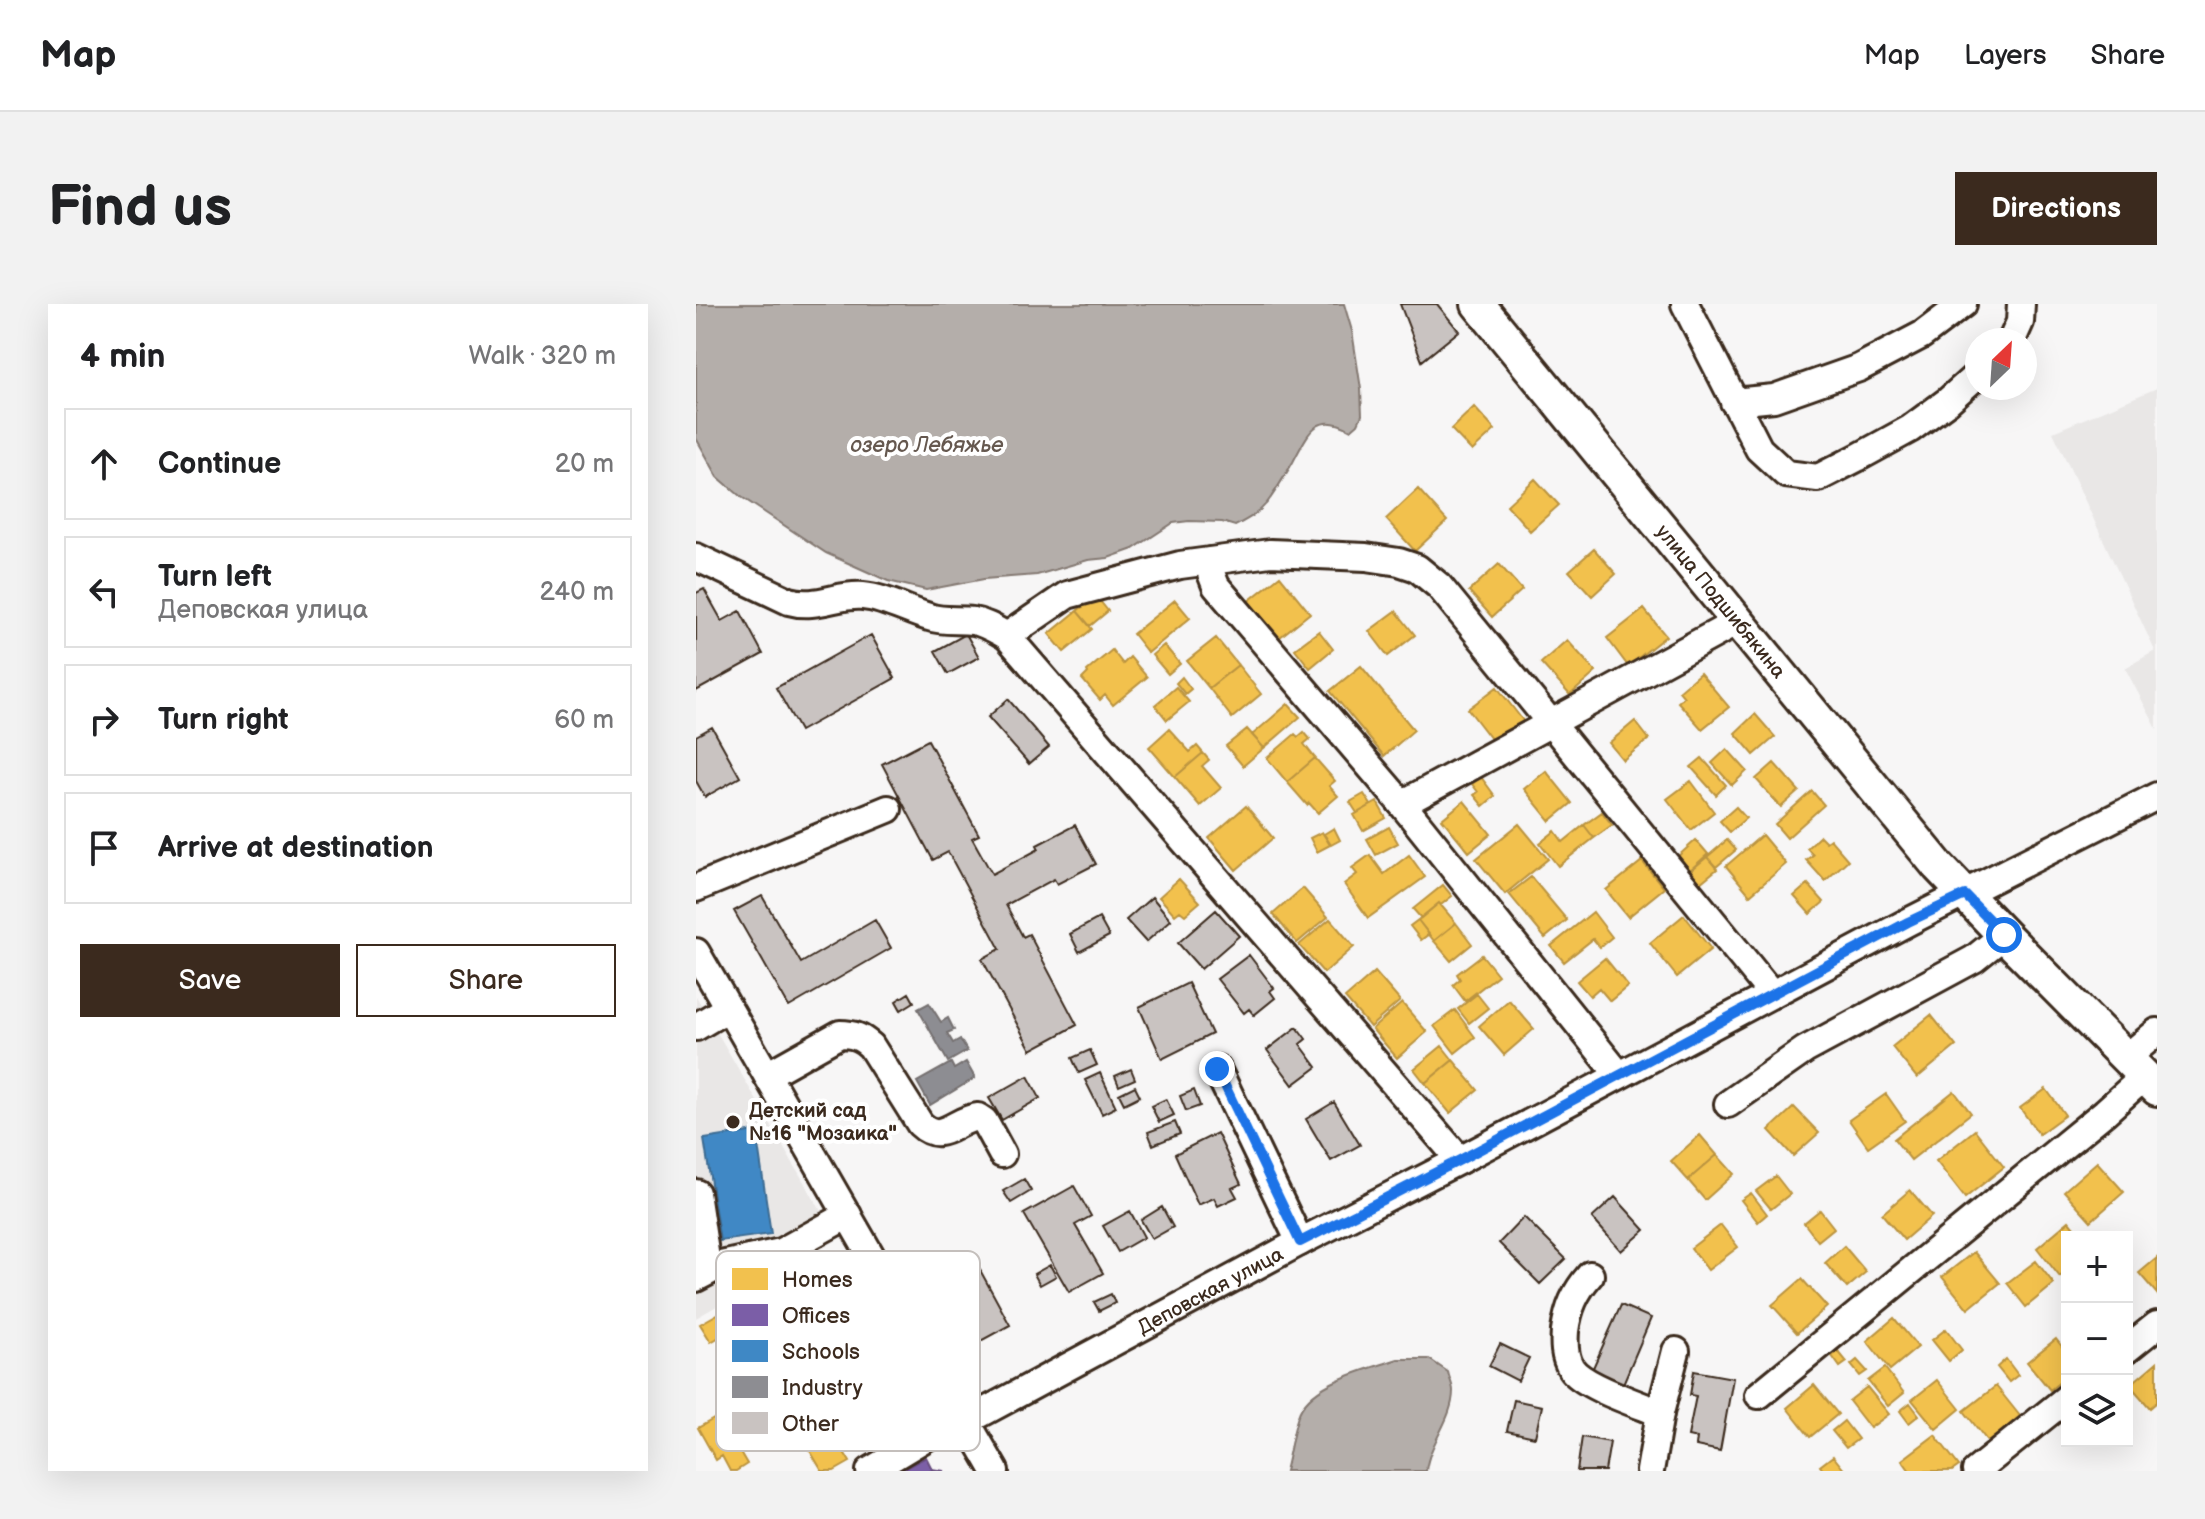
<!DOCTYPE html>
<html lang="en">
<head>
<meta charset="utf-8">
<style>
	:root { --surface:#fff; --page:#f2f2f2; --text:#202124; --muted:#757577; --line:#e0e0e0; --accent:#3b2a1e }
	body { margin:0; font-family:"Balsamiq Sans",sans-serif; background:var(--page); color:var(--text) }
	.controls { position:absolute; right:24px; bottom:24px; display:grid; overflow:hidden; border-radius:0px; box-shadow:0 8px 32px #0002 }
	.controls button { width:72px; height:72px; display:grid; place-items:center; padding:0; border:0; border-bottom:2px solid var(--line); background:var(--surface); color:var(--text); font:40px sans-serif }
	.compass { position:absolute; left:1269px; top:24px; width:72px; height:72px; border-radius:50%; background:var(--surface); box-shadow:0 8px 32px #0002; rotate:25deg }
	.stop { position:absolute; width:24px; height:24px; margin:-18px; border:6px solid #1a73e8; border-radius:50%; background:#fff }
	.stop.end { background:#1a73e8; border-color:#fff; box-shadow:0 2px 8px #0008 }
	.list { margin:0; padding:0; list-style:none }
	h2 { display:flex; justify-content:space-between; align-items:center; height:104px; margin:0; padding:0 32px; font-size:34px }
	h2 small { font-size:26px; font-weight:400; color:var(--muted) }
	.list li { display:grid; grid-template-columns:52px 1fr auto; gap:24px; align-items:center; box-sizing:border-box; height:112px; margin:0 16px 16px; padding:0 16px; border:2px solid var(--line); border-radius:0px }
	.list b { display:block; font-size:30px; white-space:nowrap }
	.list p { margin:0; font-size:26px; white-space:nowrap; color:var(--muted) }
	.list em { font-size:26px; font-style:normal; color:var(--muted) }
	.actions { display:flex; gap:16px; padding:24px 32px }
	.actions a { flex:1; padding:18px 0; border:2px solid var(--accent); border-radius:0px; text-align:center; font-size:28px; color:var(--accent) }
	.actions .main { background:var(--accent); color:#fff }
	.icon { flex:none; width:44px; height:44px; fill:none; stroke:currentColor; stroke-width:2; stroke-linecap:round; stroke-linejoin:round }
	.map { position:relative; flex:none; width:1461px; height:1167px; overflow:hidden; border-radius:0px }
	header { display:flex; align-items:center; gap:48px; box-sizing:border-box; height:112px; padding:0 40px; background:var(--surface); border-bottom:2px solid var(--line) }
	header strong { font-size:38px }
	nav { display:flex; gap:44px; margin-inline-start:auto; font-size:28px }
	.intro { display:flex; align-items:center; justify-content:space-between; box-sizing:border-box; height:192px; padding:0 48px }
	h1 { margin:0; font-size:56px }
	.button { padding:20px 36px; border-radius:0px; background:var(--accent); color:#fff; font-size:28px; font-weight:700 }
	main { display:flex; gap:48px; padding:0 48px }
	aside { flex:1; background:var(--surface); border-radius:0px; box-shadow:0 8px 32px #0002 }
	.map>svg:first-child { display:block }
</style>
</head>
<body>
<header>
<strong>Map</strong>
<nav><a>Map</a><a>Layers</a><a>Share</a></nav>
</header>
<div class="intro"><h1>Find us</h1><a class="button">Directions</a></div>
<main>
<aside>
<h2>4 min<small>Walk · 320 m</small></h2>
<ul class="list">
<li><svg class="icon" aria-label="ahead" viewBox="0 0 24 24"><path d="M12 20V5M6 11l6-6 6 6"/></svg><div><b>Continue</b></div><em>20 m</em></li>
<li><svg class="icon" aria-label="left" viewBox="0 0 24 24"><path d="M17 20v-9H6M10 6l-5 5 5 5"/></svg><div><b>Turn left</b><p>Деповская улица</p></div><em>240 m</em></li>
<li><svg class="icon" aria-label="right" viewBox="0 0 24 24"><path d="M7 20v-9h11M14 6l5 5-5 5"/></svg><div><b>Turn right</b></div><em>60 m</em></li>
<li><svg class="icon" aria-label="arrive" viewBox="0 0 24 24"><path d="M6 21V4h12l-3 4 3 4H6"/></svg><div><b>Arrive at destination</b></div></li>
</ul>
<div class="actions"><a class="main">Save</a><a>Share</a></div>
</aside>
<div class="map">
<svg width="1461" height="1167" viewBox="0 0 1461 1167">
	<rect width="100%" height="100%" fill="#f7f6f6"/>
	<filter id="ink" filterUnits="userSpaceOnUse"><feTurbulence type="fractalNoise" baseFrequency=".0125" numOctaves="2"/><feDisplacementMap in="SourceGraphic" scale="16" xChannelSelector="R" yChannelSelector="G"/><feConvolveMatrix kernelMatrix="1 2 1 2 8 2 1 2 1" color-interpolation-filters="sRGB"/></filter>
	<g filter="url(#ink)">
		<path fill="#e9e7e6" d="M 1461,84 L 1461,425 L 1429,364 L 1459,347 L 1357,128 Z
			M 0,692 L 140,933 L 0,1014 Z"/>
		<path fill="#b4aeaa" stroke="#847972" stroke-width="2" d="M 0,0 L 648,0 L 656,27 L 665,85 L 666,111 L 662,120 L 655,126 C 620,106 612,130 597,158 C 591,168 577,192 570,200 C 562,210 550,216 539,222 L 526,218 L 493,217 L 477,219 L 437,245 L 412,254 L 392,256 L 341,271 L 288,275 L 230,286 L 192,277 L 130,249 L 44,192 L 22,173 L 0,134 Z
			M 702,1055 L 733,1055 L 752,1068 C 753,1074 757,1081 757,1087 C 757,1115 733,1139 730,1167 L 589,1167 C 594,1149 596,1130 602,1112 C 613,1078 671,1066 702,1055 Z"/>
		<path fill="#f2c14e" stroke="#bb9440" stroke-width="2" d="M 778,103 L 799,126 L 776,147 L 755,125 Z
			M 839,175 L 863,201 L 834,227 L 811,201 Z
			M 722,185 L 751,217 L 719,247 L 690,215 Z
			M 898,245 L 920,270 L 896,292 L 873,267 Z
			M 803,260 L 826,286 L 796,313 L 773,287 Z
			M 584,272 L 614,309 L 579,337 L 550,299 Z
			M 400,292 L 412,307 L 394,322 L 381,307 Z
			M 479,296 L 494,314 L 452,349 L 437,330 Z
			M 948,305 L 970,332 L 932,362 L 911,334 Z
			M 381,307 L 396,325 L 368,348 L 353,330 Z
			M 700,307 L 719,331 L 692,352 L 673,327 Z
			M 623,327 L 637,345 L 614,364 L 599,345 Z
			M 520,334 L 542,361 L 513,384 L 491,357 Z
			M 871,336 L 900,368 L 874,391 L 845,359 Z
			M 468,341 L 484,360 L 472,370 L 456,351 Z
			M 416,346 L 427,360 L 434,353 L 451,373 L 417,401 L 409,391 L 404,396 L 386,375 L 392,369 L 391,367 Z
			M 542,361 L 565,390 L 536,414 L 513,384 Z
			M 665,362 L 718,426 L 688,452 L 634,387 Z
			M 1004,369 L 1033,403 L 1006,425 L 982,398 L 988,393 L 983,387 Z
			M 486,373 L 495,385 L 489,390 L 480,379 Z
			M 480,383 L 493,398 L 471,416 L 459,401 Z
			M 801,383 L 828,418 L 799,440 L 772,405 Z
			M 592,400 L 604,413 L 568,444 L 556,431 Z
			M 1059,410 L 1079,433 L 1058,451 L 1039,429 Z
			M 939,417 L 953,435 L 927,456 L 913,439 Z
			M 473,425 L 494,448 L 501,442 L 507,449 L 479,473 L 453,443 Z
			M 551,425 L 568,444 L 547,462 L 530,442 Z
			M 608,428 L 614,435 L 608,440 L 619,454 L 591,478 L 571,454 L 599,430 L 602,433 Z
			M 1031,445 L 1051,467 L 1036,481 L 1016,459 Z
			M 507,449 L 513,456 L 506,462 L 525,484 L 504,502 L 479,473 Z
			M 619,454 L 639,477 L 633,482 L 642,492 L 622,509 L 613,499 L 611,501 L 591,478 Z
			M 1006,454 L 1030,481 L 1020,491 L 995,463 Z
			M 1078,459 L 1103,487 L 1085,503 L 1060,475 Z
			M 850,467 L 876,499 L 854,517 L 828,485 Z
			M 785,473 L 799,492 L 787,502 L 778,491 L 782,488 L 776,480 Z
			M 995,477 L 1018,508 L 995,526 L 971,495 Z
			M 1116,487 L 1128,501 L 1091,534 L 1079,520 Z
			M 668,490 L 675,501 L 661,509 L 654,498 Z
			M 768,497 L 795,530 L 773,548 L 746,515 Z
			M 681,498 L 690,514 L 667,527 L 658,511 Z
			M 550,502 L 577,534 L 540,566 L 513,534 Z
			M 1040,503 L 1050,514 L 1034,528 L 1024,517 Z
			M 906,508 L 916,521 L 898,534 L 888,521 Z
			M 823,520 L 852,555 L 809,590 L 780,555 Z
			M 888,521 L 898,534 L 862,562 L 844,539 L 859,527 L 867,538 Z
			M 693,523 L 702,539 L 680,551 L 671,535 Z
			M 638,524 L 644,536 L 635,541 L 628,530 Z
			M 626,528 L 634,541 L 621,548 L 614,534 Z
			M 1066,531 L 1090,560 L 1054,591 L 1030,562 Z
			M 1124,532 L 1130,538 L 1134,535 L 1152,556 L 1129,577 L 1110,556 L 1117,551 L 1111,544 Z
			M 1000,536 L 1012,550 L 993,567 L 981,553 Z
			M 1031,536 L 1040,546 L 1020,563 L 1011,553 Z
			M 674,551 L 688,570 L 713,551 L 729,573 L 672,614 L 648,580 L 661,570 L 656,564 Z
			M 1011,553 L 1021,565 L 1004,579 L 994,567 Z
			M 946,557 L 968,584 L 932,613 L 910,586 Z
			M 835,573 L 871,616 L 849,634 L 813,590 Z
			M 483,575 L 504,598 L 489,611 L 484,607 L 479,611 L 463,593 Z
			M 1112,580 L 1128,598 L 1114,610 L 1098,592 Z
			M 747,581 L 756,592 L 745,601 L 743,599 L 725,614 L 717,605 Z
			M 607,584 L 632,613 L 601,639 L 577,610 Z
			M 743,599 L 760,619 L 738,637 L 722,616 Z
			M 897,608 L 916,633 L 904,643 L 897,635 L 868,658 L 855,642 Z
			M 988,611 L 1015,645 L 981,673 L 954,639 Z
			M 634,615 L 658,643 L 628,669 L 603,641 Z
			M 722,616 L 733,630 L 725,636 L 714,622 Z
			M 760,619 L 776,640 L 755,657 L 738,637 Z
			M 786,651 L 802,671 L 769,697 L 757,681 L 764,675 L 761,670 Z
			M 909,654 L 932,682 L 914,697 L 903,684 L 894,692 L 881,677 Z
			M 679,668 L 704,697 L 674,723 L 649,694 Z
			M 781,690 L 792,704 L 773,719 L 762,705 Z
			M 813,696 L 838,725 L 808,751 L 783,722 Z
			M 706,699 L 731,728 L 701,754 L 676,725 Z
			M 759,706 L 779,733 L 759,749 L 738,722 Z
			M 1235,711 L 1260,742 L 1221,774 L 1196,743 Z
			M 746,742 L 757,756 L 729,779 L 718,765 Z
			M 757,756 L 782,786 L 754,809 L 729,779 Z
			M 1350,785 L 1369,811 L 1343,830 L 1324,804 Z
			M 1258,787 L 1275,809 L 1215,856 L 1198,835 Z
			M 1190,790 L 1209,817 L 1172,843 L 1153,816 Z
			M 1098,803 L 1123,829 L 1097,852 L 1073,826 Z
			M 1279,826 L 1308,863 L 1269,894 L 1240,857 Z
			M 1004,831 L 1021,851 L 992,876 L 975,857 Z
			M 1021,851 L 1038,870 L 1009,896 L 992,876 Z
			M 1401,858 L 1428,888 L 1395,917 L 1368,887 Z
			M 1080,872 L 1094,890 L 1075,905 L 1060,887 Z
			M 1214,886 L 1236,912 L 1208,936 L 1186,910 Z
			M 1055,889 L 1071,910 L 1062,918 L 1045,896 Z
			M 1124,906 L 1138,924 L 1122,937 L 1108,919 Z
			M 1373,917 L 1386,933 L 1371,933 L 1371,966 L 1364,973 L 1341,944 Z
			M 1025,921 L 1042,943 L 1012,966 L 995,944 Z
			M 1148,942 L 1170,968 L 1151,984 L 1129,959 Z
			M 1278,948 L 1304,979 L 1272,1005 L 1246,973 Z
			M 1461,954 L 1461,990 L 1443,969 Z
			M 1340,957 L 1358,980 L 1330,1003 L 1311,979 Z
			M 1106,975 L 1131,1003 L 1101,1029 L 1076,1001 Z
			M 39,1000 L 50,1017 L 15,1038 L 4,1020 Z
			M 1198,1014 L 1222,1043 L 1194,1066 L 1171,1037 Z
			M 1250,1025 L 1266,1046 L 1253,1057 L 1236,1036 Z
			M 1360,1035 L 1371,1049 L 1371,1072 L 1354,1086 L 1331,1058 Z
			M 1142,1047 L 1151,1058 L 1144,1063 L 1136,1052 Z
			M 1310,1055 L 1322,1071 L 1313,1078 L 1301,1063 Z
			M 1161,1056 L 1171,1067 L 1164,1072 L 1155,1061 Z
			M 1461,1058 L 1461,1098 L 1454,1104 L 1434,1081 Z
			M 1189,1064 L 1208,1089 L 1192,1102 L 1172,1077 Z
			M 1241,1076 L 1264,1105 L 1240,1125 L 1216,1096 Z
			M 1118,1081 L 1142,1110 L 1114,1133 L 1091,1104 Z
			M 1300,1082 L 1324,1112 L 1292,1138 L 1268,1107 Z
			M 1171,1083 L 1193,1110 L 1174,1124 L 1153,1097 Z
			M 1214,1099 L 1223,1111 L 1213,1119 L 1204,1107 Z
			M 23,1112 L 51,1160 L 40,1167 L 34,1167 L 26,1152 L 20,1156 L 2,1124 Z
			M 141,1115 L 157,1143 L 148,1148 L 154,1158 L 138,1167 L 126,1167 L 107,1135 Z
			M 1148,1117 L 1162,1135 L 1150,1144 L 1136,1127 Z
			M 1239,1131 L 1263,1162 L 1256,1167 L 1214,1167 L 1206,1156 Z
			M 1137,1152 L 1149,1167 L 1128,1167 L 1124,1162 Z"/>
		<path fill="#7b5ea7" stroke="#684e7e" stroke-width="2" d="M 230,1153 L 236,1165 L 248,1167 L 194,1167 L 206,1161 L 207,1165 Z"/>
		<path fill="#3f88c5" stroke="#3e6c93" stroke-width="2" d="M 60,827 L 75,930 L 24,937 L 8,835 Z"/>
		<path fill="#8d8d92" stroke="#746f6f" stroke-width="2" d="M 233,699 L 245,718 L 252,714 L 258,726 L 251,729 L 257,739 L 264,735 L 271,747 L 252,758 L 222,705 Z
			M 270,758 L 279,774 L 234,801 L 221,778 L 255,759 L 258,765 Z"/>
		<path fill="#c9c3c1" stroke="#3b2a1e" stroke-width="2" d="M 704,0 L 741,0 L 763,27 L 726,57 Z
			M 8,285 L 26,317 L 44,307 L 67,350 L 0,387 L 0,289 Z
			M 270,330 L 283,353 L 252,370 L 239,347 Z
			M 175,331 L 199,374 L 104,427 L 80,384 Z
			M 312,395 L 353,443 L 333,460 L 292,413 Z
			M 16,423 L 44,473 L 9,493 L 0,477 L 0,432 Z
			M 232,436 L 283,531 L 276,534 L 296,570 L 343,545 L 341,541 L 379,521 L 400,560 L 361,580 L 358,575 L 310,601 L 327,633 L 333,630 L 381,721 L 335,746 L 286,655 L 304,645 L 252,548 L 237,556 L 186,460 Z
			M 66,592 L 105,659 L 179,616 L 195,644 L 93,703 L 38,607 Z
			M 456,593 L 475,616 L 450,638 L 430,616 Z
			M 520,606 L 543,632 L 505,665 L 482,639 Z
			M 403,614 L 413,632 L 383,648 L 374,630 Z
			M 553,651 L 578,684 L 574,687 L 579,694 L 558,711 L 553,705 L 548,709 L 521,675 Z
			M 492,679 L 516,730 L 466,755 L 443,703 Z
			M 213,689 L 218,698 L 205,706 L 200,697 Z
			M 601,723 L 610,735 L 604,740 L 621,763 L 597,781 L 571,746 Z
			M 394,746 L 401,761 L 383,769 L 376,754 Z
			M 435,765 L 439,775 L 423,782 L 419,772 Z
			M 404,769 L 420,803 L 406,810 L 389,776 Z
			M 332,772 L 344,794 L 306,816 L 293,794 Z
			M 439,782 L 444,792 L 428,800 L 423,790 Z
			M 498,786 L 504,802 L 490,807 L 484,792 Z
			M 470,795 L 478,811 L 463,818 L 455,802 Z
			M 638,798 L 664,841 L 635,857 L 610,815 Z
			M 479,818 L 484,830 L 457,841 L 452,828 Z
			M 521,829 L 545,880 L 536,884 L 541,893 L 522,902 L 518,894 L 502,901 L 479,850 Z
			M 328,875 L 335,887 L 315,899 L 307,887 Z
			M 378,882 L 395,912 L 379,921 L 407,969 L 373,988 L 328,910 Z
			M 919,893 L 949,926 L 925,947 L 896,914 Z
			M 466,903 L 477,923 L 456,935 L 445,916 Z
			M 434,907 L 448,933 L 422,948 L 407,922 Z
			M 828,913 L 870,955 L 844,980 L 803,939 Z
			M 278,955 L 314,1021 L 281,1039 L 245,974 Z
			M 354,961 L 360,972 L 344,981 L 338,970 Z
			M 415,990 L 419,999 L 403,1007 L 398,998 Z
			M 925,1001 L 955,1014 L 927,1080 L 896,1066 Z
			M 804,1040 L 833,1054 L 822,1077 L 793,1062 Z
			M 998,1067 L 1037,1074 L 1024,1147 L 1000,1142 L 1001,1134 L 992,1132 L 1000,1092 L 994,1091 Z
			M 818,1096 L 846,1102 L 839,1133 L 811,1127 Z
			M 886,1133 L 914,1138 L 909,1167 L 881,1167 Z"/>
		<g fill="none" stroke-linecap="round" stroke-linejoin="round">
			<defs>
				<g id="minor">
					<path d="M 989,0 L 1063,145 L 1090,170 L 1122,174 L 1161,154 L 1214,125 L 1252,97 L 1281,71"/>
					<path d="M 1316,36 L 1324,18 L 1325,0"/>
					<path d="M 1038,98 L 1078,94 L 1163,64 L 1226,31 L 1267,0"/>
					<path d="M 0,253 L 93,297 C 121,305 140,290 167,292 C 189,294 212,307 233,313 C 247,318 262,315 277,317 C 290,319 300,326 311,332 L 764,856"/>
					<path d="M 515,257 L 515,269 L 520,282 L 706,500 L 923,771"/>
					<path d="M 311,332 L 371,291 L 484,261 L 574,249 L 670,253 L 703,258 L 721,264 L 743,282 L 1076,690"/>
					<path d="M 706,500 L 1043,317"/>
					<path d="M 0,584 L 192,505"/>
					<path d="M 0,648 L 299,1167"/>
					<path d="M 0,723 L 32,704"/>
					<path d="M 1430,754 L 1461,728"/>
					<path d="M 521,765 L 604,938"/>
					<path d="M 71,771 L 144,730 C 158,730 165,733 175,742 L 224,820 C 246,841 259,815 282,813 L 288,817 L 306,850"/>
					<path d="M 1032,800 L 1109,746 L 1278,655 L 1308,631"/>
					<path d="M 0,889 L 10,955 L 15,965"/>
					<path d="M 894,971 C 879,988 872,1004 869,1027 C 868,1040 868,1053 875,1064 C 886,1082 942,1100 964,1109"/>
					<path d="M 0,974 L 25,961 L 85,948 L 152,911"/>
					<path d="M 1431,1045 L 1461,1021"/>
					<path d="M 1063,1091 L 1409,808 L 1448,773"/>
					<path id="s1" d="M 271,1117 L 604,938 L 764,856 L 1212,618 L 1461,492"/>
					<path d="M 174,1167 L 267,1111"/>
					<path d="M 954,1167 L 964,1109 L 980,1047"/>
					<path d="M 1280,1167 L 1371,1094"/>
				</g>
				<g id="major">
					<path id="s2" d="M 782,0 L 1242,562 L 1308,631 L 1461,785"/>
				</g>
			</defs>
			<use href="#minor" stroke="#3b2a1e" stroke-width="32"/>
			<use href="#major" stroke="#3b2a1e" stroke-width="38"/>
			<use href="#minor" stroke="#fff" stroke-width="26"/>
			<use href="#major" stroke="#fff" stroke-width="32"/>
		</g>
	</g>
	<g fill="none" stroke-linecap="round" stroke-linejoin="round" filter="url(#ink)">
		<path stroke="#1a73e8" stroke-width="10" d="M 521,765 L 604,938 L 764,856 L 1212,618 L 1269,591 L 1308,631"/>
	</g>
	<circle fill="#3b2a1e" stroke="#fff" stroke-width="3" cx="37" cy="818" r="8"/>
	<g text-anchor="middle" stroke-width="8" stroke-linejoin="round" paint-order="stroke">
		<g font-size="20" fill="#3b2a1e" stroke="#fff">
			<text dy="7" stroke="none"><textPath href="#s2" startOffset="384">улица Подшибякина</textPath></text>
			<text dy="7" stroke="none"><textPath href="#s1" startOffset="276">Деповская улица</textPath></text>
		</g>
		<g font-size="20" font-weight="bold" fill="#3b2a1e" stroke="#fff" text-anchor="start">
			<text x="53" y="813">Детский сад<tspan x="53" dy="23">№16 "Мозаика"</tspan></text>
		</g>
		<g font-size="22" font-style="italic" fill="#65584f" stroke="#fff">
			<text x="231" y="148">озеро Лебяжье</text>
		</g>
	</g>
	<rect x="20" y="947" width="264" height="200" rx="12" fill="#fff" stroke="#c4bfbc" stroke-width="2"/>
	<rect x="36" y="964" width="36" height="22" fill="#f2c14e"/>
	<rect x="36" y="1000" width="36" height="22" fill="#7b5ea7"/>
	<rect x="36" y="1036" width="36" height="22" fill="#3f88c5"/>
	<rect x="36" y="1072" width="36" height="22" fill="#8d8d92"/>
	<rect x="36" y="1108" width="36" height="22" fill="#c9c3c1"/>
	<g font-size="22" fill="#3b2a1e">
		<text x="86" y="983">Homes</text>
		<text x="86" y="1019">Offices</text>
		<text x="86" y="1055">Schools</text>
		<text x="86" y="1091">Industry</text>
		<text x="86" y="1127">Other</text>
	</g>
</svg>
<div class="controls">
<button>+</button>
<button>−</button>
<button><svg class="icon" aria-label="layers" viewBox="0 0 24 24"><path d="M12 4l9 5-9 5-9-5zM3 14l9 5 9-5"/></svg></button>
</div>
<svg class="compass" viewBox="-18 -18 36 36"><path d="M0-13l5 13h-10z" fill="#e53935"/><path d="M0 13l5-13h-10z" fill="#757577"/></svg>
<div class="stop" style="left:1308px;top:631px"></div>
<div class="stop end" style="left:521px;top:765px"></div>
</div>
</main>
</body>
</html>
